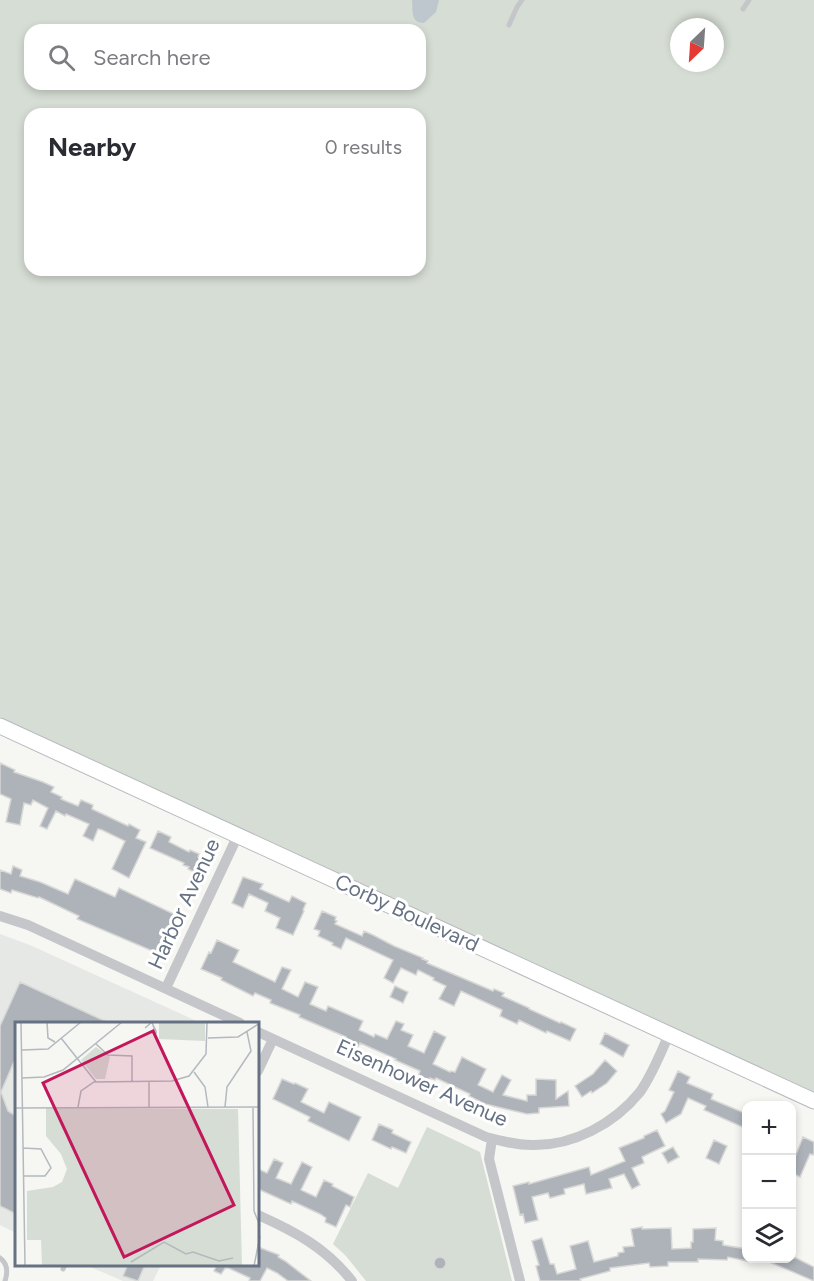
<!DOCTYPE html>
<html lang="en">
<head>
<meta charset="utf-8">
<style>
	:root { --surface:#fff; --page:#f2f2f3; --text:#2b2b33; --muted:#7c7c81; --line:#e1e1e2 }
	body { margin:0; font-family:Figtree,sans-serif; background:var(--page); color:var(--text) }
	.controls { position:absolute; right:18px; bottom:18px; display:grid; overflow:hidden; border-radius:12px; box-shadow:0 3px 9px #0003 }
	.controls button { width:54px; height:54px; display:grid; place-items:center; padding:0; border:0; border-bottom:2px solid var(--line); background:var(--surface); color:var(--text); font:30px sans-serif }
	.compass { position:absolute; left:670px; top:18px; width:54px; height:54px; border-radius:50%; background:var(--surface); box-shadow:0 3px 9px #0003; rotate:205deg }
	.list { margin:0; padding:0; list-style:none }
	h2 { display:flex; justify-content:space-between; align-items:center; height:78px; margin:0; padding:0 24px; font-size:26px }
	h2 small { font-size:20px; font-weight:400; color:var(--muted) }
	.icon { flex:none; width:33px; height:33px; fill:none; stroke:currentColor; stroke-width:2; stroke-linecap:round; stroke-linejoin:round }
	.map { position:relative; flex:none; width:814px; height:1281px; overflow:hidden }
	.search { position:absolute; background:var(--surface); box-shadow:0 3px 9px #0003; left:24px; top:24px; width:402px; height:66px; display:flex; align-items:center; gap:15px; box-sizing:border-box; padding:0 21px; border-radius:18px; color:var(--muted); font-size:22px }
	.panel { position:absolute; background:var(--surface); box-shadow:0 3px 9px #0003; left:24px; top:108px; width:402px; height:168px; border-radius:18px }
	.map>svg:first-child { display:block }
</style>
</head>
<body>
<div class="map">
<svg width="814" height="1281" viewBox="0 0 814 1281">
	<rect width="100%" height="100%" fill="#f6f6f3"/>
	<path fill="#e6e8e6" d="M 0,934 L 32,946 L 201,1023 L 16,1023 L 16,1233 L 0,1225 Z
		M 86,1265 L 161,1265 L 153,1281 L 123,1281 Z"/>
	<path fill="#d6ddd4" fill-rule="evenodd" d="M 0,0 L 814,0 L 814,1092 L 0,717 ZM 679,27 L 715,27 L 715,63 L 679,63 ZM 30,30 L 420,30 L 420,84 L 30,84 ZM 30,114 L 420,114 L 420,270 L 30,270 Z
		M 427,1127 L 480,1152 L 512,1281 L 366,1281 L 346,1256 L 333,1244 L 368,1173 L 398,1188 Z"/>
	<path fill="#bfc7ce" d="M 412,0 L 439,0 L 436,12 L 424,23 C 410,23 413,10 412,0 Z"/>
	<path fill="#adb3b9" stroke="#d7d7d5" stroke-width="1.5" d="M 0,763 L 15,770 L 14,772 L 43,782 L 54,787 L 51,792 L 62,797 L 61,799 L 78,806 L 81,800 L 93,805 L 92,809 L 128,826 L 129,824 L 140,830 L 136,838 L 146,842 L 129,878 L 112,869 L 125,841 L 102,830 L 98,829 L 93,841 L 83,836 L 89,824 L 66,814 L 65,816 L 56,811 L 47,829 L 40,826 L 48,808 L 33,800 L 31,805 L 24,803 L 20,825 L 6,822 L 11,799 L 0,794 Z
		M 158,831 L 171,837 L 169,842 L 189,852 L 190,850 L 199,854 L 198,857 L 205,860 L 198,874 L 188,869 L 189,867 L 183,865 L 184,863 L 150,848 Z
		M 13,866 L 22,870 L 20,876 L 40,882 L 68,894 L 75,879 L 115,897 L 119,888 L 178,916 L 169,935 L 174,937 L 169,948 L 166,947 L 162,955 L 77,919 L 79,916 L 39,897 L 38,898 L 12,890 L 11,893 L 0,889 L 0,870 L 11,874 Z
		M 243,877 L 263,884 L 260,889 L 289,902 L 292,896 L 306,903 L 303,910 L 304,911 L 293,935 L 276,928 L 280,918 L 265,911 L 268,903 L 249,894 L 243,908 L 232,903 Z
		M 322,911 L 336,917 L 335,920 L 337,921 L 335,924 L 362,936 L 364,931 L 373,935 L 394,946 L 423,958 L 422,959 L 428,961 L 427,963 L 493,991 L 494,989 L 504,993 L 502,996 L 529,1008 L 529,1009 L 560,1023 L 561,1022 L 576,1029 L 570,1041 L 547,1031 L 546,1033 L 519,1020 L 517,1024 L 500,1016 L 502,1010 L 461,991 L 454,1006 L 439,999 L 446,986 L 433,980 L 434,978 L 418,970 L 416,975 L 401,968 L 393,983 L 384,978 L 393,960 L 346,938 L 341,949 L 332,945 L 333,943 L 318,936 L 320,931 L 314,929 Z
		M 217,940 L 239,950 L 233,962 L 275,982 L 282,967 L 291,970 L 282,989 L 298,997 L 305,982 L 318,987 L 310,1004 L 326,1011 L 328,1006 L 363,1021 L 359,1030 L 374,1037 L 375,1034 L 387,1039 L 396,1021 L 404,1024 L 401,1030 L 413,1035 L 408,1046 L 424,1053 L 434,1031 L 446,1037 L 433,1064 L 450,1072 L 451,1071 L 455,1072 L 462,1057 L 486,1069 L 478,1085 L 493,1092 L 502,1075 L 511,1080 L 503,1095 L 527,1101 L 527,1095 L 536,1095 L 536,1079 L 556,1080 L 556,1099 L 568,1091 L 569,1106 L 539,1108 L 539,1113 L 527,1114 L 485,1104 L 469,1096 L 470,1094 L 436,1078 L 435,1080 L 430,1078 L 429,1082 L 418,1077 L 420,1071 L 395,1060 L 396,1059 L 360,1043 L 358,1047 L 344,1041 L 346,1037 L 299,1017 L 300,1015 L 270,1003 L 271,1000 L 255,993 L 253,996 L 221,980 L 222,978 L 201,969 L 209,952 L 211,953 Z
		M 20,982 L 109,1023 L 16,1023 L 16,1057 L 1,1092 L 8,1111 L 16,1116 L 16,1214 L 0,1206 L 0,1026 Z
		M 395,986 L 408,992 L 403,1003 L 390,997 Z
		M 605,1033 L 629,1045 L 623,1057 L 600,1044 Z
		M 605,1060 L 617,1071 L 607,1083 L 592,1093 L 591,1091 L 582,1097 L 575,1086 L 593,1074 Z
		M 678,1071 L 690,1077 L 687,1083 L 713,1094 L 711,1099 L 747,1114 L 747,1129 L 704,1110 L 706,1106 L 688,1098 L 681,1114 L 666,1123 L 661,1114 L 665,1111 L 674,1092 L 669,1090 Z
		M 282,1079 L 294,1084 L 295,1083 L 308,1089 L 301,1102 L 324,1113 L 329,1102 L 361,1117 L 349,1141 L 308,1121 L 310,1117 L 273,1099 Z
		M 379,1124 L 393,1130 L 392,1133 L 411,1142 L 406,1153 L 392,1147 L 391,1149 L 372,1140 Z
		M 657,1130 L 665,1146 L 642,1157 L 644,1163 L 632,1168 L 640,1185 L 632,1189 L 624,1174 L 609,1179 L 612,1188 L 586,1194 L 584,1184 L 564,1189 L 565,1194 L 550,1198 L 548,1193 L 532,1197 L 538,1220 L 525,1223 L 523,1214 L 520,1215 L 513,1186 L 529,1182 L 529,1184 L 589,1167 L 591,1175 L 625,1161 L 619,1148 L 644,1138 L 644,1136 Z
		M 803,1137 L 814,1142 L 814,1155 L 810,1154 L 800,1177 L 792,1173 L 792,1161 L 793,1162 Z
		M 714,1140 L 727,1146 L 719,1164 L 706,1158 Z
		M 673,1147 L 679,1157 L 668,1163 L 662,1153 Z
		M 274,1159 L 283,1163 L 276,1178 L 291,1184 L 302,1162 L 312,1167 L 301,1190 L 316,1197 L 324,1180 L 333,1184 L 332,1186 L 354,1197 L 350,1207 L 346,1205 L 336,1227 L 325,1222 L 326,1218 L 320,1214 L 292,1201 L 291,1204 L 258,1189 L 258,1169 L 267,1173 Z
		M 642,1227 L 642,1229 L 671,1228 L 672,1249 L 691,1248 L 691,1242 L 693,1242 L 693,1229 L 716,1228 L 715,1240 L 723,1241 L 723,1245 L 747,1249 L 747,1261 L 728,1257 L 727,1260 L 698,1259 L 698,1262 L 668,1262 L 668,1266 L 650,1267 L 649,1263 L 610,1268 L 610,1271 L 580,1279 L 581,1281 L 540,1281 L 536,1266 L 539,1265 L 532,1241 L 542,1238 L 550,1264 L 554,1264 L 557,1274 L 576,1269 L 570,1246 L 588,1241 L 594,1262 L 618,1256 L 618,1253 L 624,1252 L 623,1247 L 634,1246 L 631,1229 Z
		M 258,1247 L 279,1255 L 278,1257 L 285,1261 L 311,1281 L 288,1281 L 277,1273 L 267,1268 L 260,1281 L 249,1281 L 250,1278 L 226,1267 L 221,1274 L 214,1271 L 217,1264 L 258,1264 Z
		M434 1263a6 6 0 1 1 12 0a6 6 0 1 1-12 0Z
		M 760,1258 L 796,1258 L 814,1267 L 814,1281 Z
		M 128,1264 L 139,1264 L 144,1267 L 138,1281 L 123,1276 Z"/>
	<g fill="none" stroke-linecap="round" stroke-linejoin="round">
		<defs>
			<path id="secondary" d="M 0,726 L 814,1101"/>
		</defs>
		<use href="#secondary" stroke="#b6b9be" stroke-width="17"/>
		<path stroke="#c4c6ca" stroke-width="5" d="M 743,9 L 749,0
			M 509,25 L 517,7 L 522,0
			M 0,1258 C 8,1264 8,1272 5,1281
			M 63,1269 L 65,1264"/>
		<path stroke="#c4c6ca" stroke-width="10" d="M 0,916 L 28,925 L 240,1023
			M 166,988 L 238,835
			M 258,1032 L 486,1137 C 501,1141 516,1145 532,1145 C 573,1146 614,1124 640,1092 C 652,1075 661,1053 669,1034
			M 258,1071 L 273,1039
			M 492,1139 L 489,1159 L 520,1281
			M 258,1215 C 296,1232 326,1248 352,1281"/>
		<use href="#secondary" stroke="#fff" stroke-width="15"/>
	</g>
	<g text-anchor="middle" stroke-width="6" stroke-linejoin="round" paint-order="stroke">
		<g font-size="21" fill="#667283" stroke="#fff">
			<text transform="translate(184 904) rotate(-65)" y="7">Harbor Avenue</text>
			<text transform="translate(407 913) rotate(25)" y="7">Corby Boulevard</text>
			<text transform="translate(422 1083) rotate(24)" y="7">Eisenhower Avenue</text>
		</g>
	</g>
	<g transform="translate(15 1022)">
		<rect width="244" height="244" fill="#f6f6f3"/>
		<path d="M 144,0 L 190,0 L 190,19 L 144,17 ZM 81,25 L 95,35 L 90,57 L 81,57 L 66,38 ZM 31,86 L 223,87 L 227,244 L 27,244 L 26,218 L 12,218 L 12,169 L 38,165 L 47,160 L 52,147 L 46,132 L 31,114 Z" fill="#d6ddd4"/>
		<path fill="none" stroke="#b3b9bf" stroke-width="1.5" d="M 6,0 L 10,244M 32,0 L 33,16 L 40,20M 130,6 L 137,0 L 138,3 L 141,9 L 141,12 L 138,3M 46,16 L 81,60M 193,16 L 223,15 L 245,1M 81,22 L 93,33 L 117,34 L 117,59M 7,28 L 33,27 L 66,0M 179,50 L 190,65 L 193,85M 7,56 L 29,55 L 48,48 L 107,0M 63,85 L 66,69 L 79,60 L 157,59 L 174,54 L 191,32 L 192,0M 134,85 L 134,59M 210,85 L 212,65 L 236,29 L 232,10M 238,85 L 239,189 L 245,204M 0,86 L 245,85M 8,126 L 26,127 L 36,146 L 30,154 L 9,154M 116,240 L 149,220 L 171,232 L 178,230 L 204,239 L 218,236M 239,244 L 245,214"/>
		<path fill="#c2185b" fill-opacity="0.15" stroke="#c2185b" stroke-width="3" d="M 138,9 L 219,183 L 109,235 L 28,61 Z"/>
		<rect width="244" height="244" fill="none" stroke="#667283" stroke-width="3"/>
	</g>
</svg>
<div class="controls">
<button>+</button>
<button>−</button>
<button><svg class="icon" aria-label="layers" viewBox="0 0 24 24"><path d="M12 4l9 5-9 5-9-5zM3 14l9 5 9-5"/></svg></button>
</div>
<svg class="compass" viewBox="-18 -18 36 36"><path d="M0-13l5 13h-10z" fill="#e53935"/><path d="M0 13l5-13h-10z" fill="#7c7c81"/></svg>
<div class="search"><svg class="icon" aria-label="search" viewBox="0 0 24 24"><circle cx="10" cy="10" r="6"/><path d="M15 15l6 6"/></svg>Search here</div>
<section class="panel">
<h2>Nearby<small>0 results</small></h2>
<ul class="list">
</ul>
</section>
</div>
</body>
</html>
